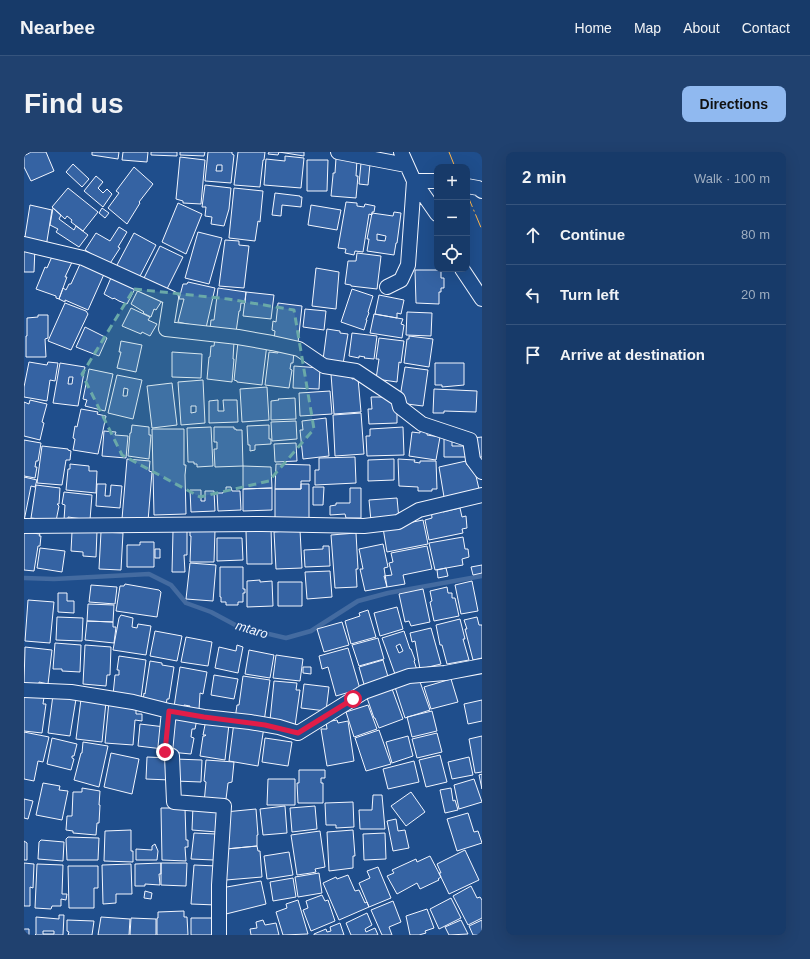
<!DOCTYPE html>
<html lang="en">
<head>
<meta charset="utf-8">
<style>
	:root { --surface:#173a69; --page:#20416f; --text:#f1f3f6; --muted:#9eadc0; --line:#36547d; --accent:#90b9f0 }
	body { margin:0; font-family:Arial,sans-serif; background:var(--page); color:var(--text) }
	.controls { position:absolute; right:12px; top:12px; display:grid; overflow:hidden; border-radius:8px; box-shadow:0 4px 16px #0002 }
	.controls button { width:36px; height:36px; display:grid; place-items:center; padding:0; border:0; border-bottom:1px solid var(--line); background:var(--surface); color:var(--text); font:20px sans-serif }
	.stop { position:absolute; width:12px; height:12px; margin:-9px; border:3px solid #e11d48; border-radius:50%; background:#fff }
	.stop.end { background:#e11d48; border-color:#fff; box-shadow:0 1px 4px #0008 }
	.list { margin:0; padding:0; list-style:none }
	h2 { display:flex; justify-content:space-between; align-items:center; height:52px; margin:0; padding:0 16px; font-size:17px }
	h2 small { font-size:13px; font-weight:400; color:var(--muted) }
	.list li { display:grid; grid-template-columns:26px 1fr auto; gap:12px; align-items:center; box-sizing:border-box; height:60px; padding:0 16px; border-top:1px solid var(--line) }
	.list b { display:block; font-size:15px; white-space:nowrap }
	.list em { font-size:13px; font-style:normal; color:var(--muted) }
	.icon { flex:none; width:22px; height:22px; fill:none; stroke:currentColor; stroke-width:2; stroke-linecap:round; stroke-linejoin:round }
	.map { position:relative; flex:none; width:458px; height:783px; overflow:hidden; border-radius:8px }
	header { display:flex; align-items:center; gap:24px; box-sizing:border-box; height:56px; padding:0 20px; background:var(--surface); border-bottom:1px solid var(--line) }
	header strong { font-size:19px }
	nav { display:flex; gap:22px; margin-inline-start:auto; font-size:14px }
	.intro { display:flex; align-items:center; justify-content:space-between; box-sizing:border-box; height:96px; padding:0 24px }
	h1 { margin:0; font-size:28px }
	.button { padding:10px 18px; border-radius:8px; background:var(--accent); color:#111; font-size:14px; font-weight:700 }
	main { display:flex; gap:24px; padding:0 24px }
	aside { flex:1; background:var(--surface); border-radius:8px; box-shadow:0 4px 16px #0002 }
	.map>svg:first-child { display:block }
</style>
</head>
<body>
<header>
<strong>Nearbee</strong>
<nav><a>Home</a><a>Map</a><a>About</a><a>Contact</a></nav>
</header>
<div class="intro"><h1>Find us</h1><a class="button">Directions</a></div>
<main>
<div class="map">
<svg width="458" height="783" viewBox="0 0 458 783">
	<rect width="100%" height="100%" fill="#1f4e8c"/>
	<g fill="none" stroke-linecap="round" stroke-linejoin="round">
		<path stroke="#446ba0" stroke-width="4.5" d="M 0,426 L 30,427 L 125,422 L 147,433 L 162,451 L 187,460 L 215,475 L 262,486 L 287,479 L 334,449 L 364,441 L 458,424"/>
	</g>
	<path fill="#3563a3" stroke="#f2f6ff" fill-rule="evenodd" d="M 7,0 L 22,0 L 30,19 L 7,29 L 0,15 L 0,4 Z
		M 68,0 L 95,0 L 94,7 L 68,3 Z
		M 99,0 L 124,0 L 123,10 L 98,8 Z
		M 127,0 L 153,0 L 153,4 L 127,3 Z
		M 156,0 L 181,0 L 180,4 L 156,3 Z
		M 184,0 L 208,0 L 208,2 L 210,3 L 207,31 L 181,29 ZM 193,13 L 198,13 L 198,19 L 192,19 Z
		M 214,0 L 241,0 L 240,8 L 239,8 L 236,35 L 210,33 Z
		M 245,0 L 280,0 L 280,4 L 255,0 L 254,3 L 244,2 Z
		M 261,4 L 280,6 L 277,36 L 240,33 L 242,7 L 261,9 Z
		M 156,5 L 181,8 L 177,52 L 159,51 L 159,49 L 152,47 Z
		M 312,6 L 333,8 L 332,24 L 334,24 L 332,46 L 307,44 L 309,23 L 309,21 L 311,21 Z
		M 283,8 L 304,8 L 303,39 L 283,39 Z
		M 337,11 L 346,12 L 344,33 L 335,32 Z
		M 49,12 L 65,27 L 58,35 L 42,20 Z
		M 110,15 L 129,32 L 115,50 L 116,51 L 103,72 L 84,56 L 95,41 L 92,39 Z
		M 72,24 L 79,30 L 74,36 L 79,41 L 83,37 L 88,42 L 79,55 L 60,39 Z
		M 181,33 L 207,36 L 205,57 L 200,74 L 187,72 L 188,65 L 181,64 L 182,55 L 178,55 Z
		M 44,36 L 74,60 L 59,79 L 47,70 L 48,68 L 43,64 L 41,67 L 28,55 Z
		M 210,36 L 239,39 L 236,70 L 234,69 L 231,89 L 205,86 L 205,85 Z
		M 251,41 L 276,44 L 276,45 L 278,45 L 277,55 L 258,53 L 257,64 L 248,63 Z
		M 322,50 L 333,51 L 333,54 L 340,55 L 341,52 L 351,54 L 350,60 L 348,60 L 348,63 L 345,62 L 339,100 L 331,99 L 330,103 L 321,101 L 322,97 L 314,96 Z
		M 154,51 L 178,62 L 162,102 L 138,90 Z
		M 6,53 L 28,58 L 22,95 L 0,91 Z
		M 287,53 L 317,58 L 313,78 L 284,73 Z
		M 29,56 L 37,63 L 35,67 L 50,78 L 52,74 L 64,83 L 55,95 L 32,80 L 34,77 L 26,73 Z
		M 78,56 L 85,61 L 81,66 L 75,61 Z
		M 370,60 L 377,61 L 373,91 L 372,91 L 370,103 L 343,99 L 345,87 L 343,87 L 348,61 L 369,64 ZM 353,82 L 362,84 L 361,89 L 353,88 Z
		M 95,75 L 103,80 L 94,95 L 96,96 L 85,113 L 61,98 L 72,81 L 86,89 Z
		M 174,80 L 198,86 L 185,132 L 161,126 Z
		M 110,81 L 132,93 L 114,128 L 93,116 L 93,113 Z
		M 201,88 L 215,89 L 215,93 L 225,94 L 220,136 L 195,134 Z
		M 136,94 L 159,105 L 142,139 L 119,128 Z
		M 0,95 L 11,95 L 10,120 L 0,120 Z
		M 30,100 L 49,108 L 41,125 L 43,125 L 35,147 L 32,146 L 32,144 L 12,137 L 21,115 L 23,116 Z
		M 333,101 L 357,104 L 353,137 L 327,134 L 327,133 L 321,132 L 324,109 L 332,109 Z
		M 57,110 L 81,120 L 64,158 L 41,148 L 41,150 L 35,147 L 39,136 L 42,138 L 45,132 L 47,132 Z
		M 292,116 L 315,120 L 312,157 L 288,154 Z
		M 391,118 L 417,118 L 417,126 L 420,126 L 420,136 L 417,136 L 417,140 L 415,140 L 415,152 L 392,151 Z
		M 89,121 L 113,133 L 103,152 L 95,149 L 90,146 L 89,147 L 80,142 Z
		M 164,130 L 191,136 L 182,176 L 154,170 L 160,147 L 155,147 L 159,132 L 163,132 Z
		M 116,134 L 139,147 L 132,158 L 130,157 L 127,165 L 119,161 L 120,160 L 107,152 Z
		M 194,136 L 222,140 L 221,151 L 217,151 L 216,159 L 215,159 L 212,180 L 186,177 L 187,168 L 190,168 Z
		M 328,137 L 349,144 L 344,160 L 345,161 L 342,168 L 343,168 L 340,178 L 317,170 Z
		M 222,140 L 250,143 L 247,167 L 219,164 Z
		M 355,143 L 380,148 L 377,162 L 373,161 L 373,166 L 351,162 Z
		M 41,151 L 62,159 L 64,162 L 47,198 L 24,189 Z
		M 254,151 L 278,154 L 274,191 L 250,188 L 251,179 L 248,178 L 249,169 L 252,170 Z
		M 107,156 L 126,165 L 124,168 L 133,172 L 126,184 L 118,180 L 117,182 L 98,174 Z
		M 281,157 L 302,159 L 300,178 L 279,175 Z
		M 383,160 L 408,161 L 407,184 L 382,183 Z
		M 350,162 L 379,167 L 377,172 L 380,173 L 378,186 L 346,181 Z
		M 14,163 L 24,163 L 24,186 L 21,187 L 22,205 L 2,205 L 2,184 L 3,184 L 3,166 L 14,165 Z
		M 61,175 L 83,186 L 75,204 L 52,195 Z
		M 303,177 L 316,179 L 316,181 L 324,182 L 319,212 L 299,208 Z
		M 328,181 L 353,184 L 350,207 L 340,206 L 341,205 L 335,204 L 335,206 L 325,204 Z
		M 385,184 L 409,187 L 405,215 L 380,211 L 383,187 L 385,187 Z
		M 191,186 L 210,190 L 209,207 L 210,207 L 208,230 L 183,227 L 185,205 L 186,205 L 187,194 L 190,194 Z
		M 355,186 L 380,189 L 377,211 L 375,210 L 373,230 L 352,227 L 355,207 L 352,207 Z
		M 97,189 L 118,193 L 112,220 L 93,216 L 97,200 L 95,200 Z
		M 214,190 L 243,192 L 238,233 L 213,230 L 213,229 L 210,228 Z
		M 254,197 L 270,199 L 269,211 L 267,211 L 266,217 L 268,218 L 265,236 L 241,233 L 245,200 L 254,201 Z
		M 148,200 L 178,202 L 177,226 L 148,225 Z
		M 5,210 L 23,213 L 24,210 L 34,211 L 31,229 L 26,228 L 23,249 L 0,245 L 0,235 Z
		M 36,211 L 61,215 L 54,254 L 29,251 ZM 45,225 L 49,225 L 48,232 L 44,232 Z
		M 411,211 L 440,211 L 440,233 L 418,235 L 418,233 L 411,233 Z
		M 270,214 L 296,216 L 295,237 L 269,236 Z
		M 381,215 L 404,218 L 399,254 L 375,251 Z
		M 65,217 L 89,222 L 81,259 L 61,254 L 63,248 L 59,247 Z
		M 328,221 L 328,227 L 334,226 L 337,260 L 310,262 L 307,222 Z
		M 93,223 L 118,228 L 109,267 L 84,261 ZM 100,236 L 104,237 L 103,244 L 99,244 Z
		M 179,228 L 181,271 L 157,273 L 154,230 ZM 167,254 L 172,254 L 172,260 L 167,261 Z
		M 148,231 L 153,273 L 128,276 L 123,234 Z
		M 243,235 L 245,268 L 218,270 L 216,237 Z
		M 410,237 L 453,239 L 452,260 L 420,259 L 420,261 L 409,261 Z
		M 306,239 L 308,262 L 276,264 L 275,241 Z
		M 347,245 L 362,245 L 373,248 L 373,271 L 345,272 L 344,257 L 348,257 Z
		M 271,246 L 272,267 L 247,268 L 247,249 L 255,248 L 254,247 Z
		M 6,248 L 23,252 L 18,270 L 20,271 L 16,288 L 0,284 L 0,250 L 5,252 Z
		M 194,248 L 194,259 L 200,259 L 199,248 L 213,248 L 214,270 L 185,271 L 185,249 Z
		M 57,257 L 74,260 L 73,262 L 82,264 L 74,302 L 49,298 L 51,287 L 49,286 L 51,274 L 53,275 Z
		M 337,261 L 340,302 L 311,304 L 309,263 Z
		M 302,266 L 305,304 L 279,307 L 276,278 L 279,278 L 278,269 Z
		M 272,269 L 273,287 L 248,289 L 247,270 Z
		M 108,273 L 125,275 L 125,283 L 127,283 L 125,307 L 104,304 L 106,281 L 107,281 Z
		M 245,273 L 245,287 L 247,287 L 247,292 L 231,293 L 231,298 L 226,299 L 226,293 L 224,293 L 223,274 Z
		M 187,275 L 189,314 L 173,315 L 173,312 L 170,312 L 170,310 L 164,310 L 163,276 Z
		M 190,275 L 210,275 L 210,277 L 212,277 L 212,278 L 218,278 L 219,314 L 191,315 L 190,297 L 193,297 L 193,290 L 190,290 Z
		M 379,275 L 380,303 L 343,304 L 342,284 L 346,284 L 346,277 Z
		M 396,276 L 404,278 L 403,283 L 416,285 L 412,308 L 385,304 L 388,280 L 396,281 Z
		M 128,277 L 160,277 L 160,313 L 162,313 L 161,323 L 162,362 L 130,363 Z
		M 80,279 L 92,280 L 91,283 L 104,284 L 102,306 L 78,304 Z
		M 420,284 L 428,285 L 428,294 L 444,294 L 444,305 L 420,305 Z
		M 458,285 L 458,305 L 451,306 L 448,286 Z
		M 0,288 L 17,291 L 14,309 L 12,309 L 11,315 L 13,315 L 11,326 L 0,324 Z
		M 272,291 L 273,309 L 251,310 L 250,292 Z
		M 18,294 L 44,297 L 44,298 L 47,299 L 46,308 L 42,308 L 38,333 L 13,331 Z
		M 331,305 L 332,331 L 291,333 L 291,318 L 295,318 L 295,306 Z
		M 103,307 L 126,309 L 125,319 L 128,320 L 124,369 L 98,367 Z
		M 370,307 L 370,328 L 344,329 L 344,308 Z
		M 374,307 L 391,308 L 390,310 L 396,311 L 396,309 L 412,309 L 413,337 L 408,337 L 408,339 L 394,339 L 394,335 L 375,334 Z
		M 442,309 L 443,313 L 449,311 L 455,337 L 420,345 L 415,315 Z
		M 46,312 L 65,314 L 65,319 L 73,319 L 72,341 L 42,338 L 44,317 L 46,317 Z
		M 252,312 L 286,313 L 286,329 L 277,329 L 277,337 L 251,337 Z
		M 219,314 L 247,315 L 248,336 L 219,337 Z
		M 0,325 L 13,328 L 11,335 L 7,334 L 0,369 Z
		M 73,332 L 82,332 L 81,344 L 86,344 L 87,333 L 98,334 L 96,356 L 72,354 Z
		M 277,332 L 285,332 L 285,370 L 251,367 L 251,337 L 277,337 Z
		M 12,333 L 36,336 L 35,352 L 33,352 L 35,354 L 32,369 L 7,366 Z
		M 202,335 L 207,335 L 208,339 L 216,339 L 217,358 L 194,359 L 193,341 L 199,341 L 199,340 L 202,339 Z
		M 289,335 L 300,335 L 299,353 L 289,353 Z
		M 248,336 L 248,358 L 219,359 L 219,337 Z
		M 326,336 L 337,336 L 337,366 L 322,366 L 321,362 L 306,363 L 306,354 L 312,353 L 312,351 L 326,351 Z
		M 166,338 L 177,338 L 177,349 L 181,349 L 181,339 L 190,339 L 191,359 L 167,360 Z
		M 40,340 L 68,343 L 66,368 L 44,365 L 44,368 L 40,368 L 41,353 L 38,352 Z
		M 373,346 L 375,367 L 347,369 L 345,348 Z
		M 418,355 L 419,360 L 436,356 L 438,365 L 442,364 L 443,376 L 438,377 L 439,381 L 405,388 L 401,368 L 408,366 L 407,357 Z
		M 399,368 L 404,392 L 363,400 L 359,376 Z
		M 231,375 L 247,375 L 248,412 L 223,412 L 222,379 L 231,379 Z
		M 166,377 L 191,378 L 190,410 L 166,410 L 167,384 L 166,384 Z
		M 276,378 L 278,416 L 252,417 L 250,380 Z
		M 73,379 L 72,405 L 59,404 L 59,400 L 47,399 L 48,380 Z
		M 149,379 L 163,379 L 163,403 L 160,403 L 161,420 L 148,420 Z
		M 0,380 L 16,382 L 15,384 L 17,384 L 16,394 L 14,394 L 10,419 L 0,418 Z
		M 77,380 L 99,381 L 97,418 L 75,417 Z
		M 332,381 L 334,417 L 332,417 L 333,435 L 311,436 L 307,383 Z
		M 439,385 L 441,397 L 444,397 L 445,405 L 438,407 L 439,413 L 411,418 L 405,391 Z
		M 193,386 L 218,386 L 219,408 L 193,409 Z
		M 116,390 L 130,390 L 130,415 L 103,415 L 103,393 L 116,393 Z
		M 359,392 L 364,415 L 360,416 L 363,435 L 341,439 L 336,417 L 339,417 L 335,397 Z
		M 299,394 L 305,394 L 306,414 L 281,415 L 280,398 L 299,397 Z
		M 403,394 L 408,417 L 379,423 L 381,432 L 363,435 L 360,424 L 368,423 L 365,411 L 369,410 L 367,401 Z
		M 16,396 L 41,399 L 38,420 L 13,416 Z
		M 131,397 L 136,397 L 136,406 L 131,406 Z
		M 166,411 L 192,413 L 189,449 L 162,447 Z
		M 458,413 L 458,421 L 449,423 L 447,415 Z
		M 196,415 L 219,415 L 219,437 L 221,437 L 221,441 L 219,441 L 219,450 L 214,450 L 214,453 L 202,453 L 202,450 L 197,450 L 197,445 L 196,445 Z
		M 422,416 L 424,424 L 414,426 L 413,418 Z
		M 306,419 L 308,445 L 283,447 L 281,420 Z
		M 236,428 L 236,430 L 248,429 L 249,454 L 223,455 L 223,429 Z
		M 448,429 L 454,459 L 437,462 L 431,433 Z
		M 254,430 L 278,430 L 278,454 L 254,454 Z
		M 101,432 L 135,438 L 137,440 L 133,465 L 92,459 L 96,434 L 100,434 Z
		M 67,433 L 93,435 L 91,452 L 65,450 Z
		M 423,435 L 424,441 L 428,441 L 428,446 L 431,446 L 435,464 L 410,469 L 406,450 L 408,449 L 406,439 Z
		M 399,437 L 406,470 L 387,474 L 385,469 L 381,470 L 375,442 Z
		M 34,441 L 43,441 L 43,449 L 50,449 L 50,461 L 34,460 Z
		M 4,448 L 30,450 L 26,491 L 1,489 Z
		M 64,452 L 90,453 L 89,470 L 63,469 Z
		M 373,455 L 379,477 L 356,484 L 350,461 Z
		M 344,458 L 352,485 L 327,492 L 321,469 L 336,464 L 335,461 Z
		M 97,463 L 109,466 L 108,475 L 113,476 L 114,472 L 127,474 L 122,503 L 89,498 L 95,466 Z
		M 33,465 L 59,466 L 58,489 L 32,488 Z
		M 453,465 L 455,473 L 458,473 L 458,506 L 449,508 L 441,477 L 443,477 L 440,468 Z
		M 436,467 L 441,487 L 439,487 L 445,508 L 423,512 L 418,493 L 416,493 L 412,473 Z
		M 63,469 L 89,470 L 89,475 L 92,475 L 90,491 L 61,488 Z
		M 318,470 L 325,493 L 300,500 L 293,477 Z
		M 407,476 L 417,512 L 396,517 L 391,489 L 388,490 L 386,481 Z
		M 131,479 L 158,484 L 153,509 L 126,504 Z
		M 380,479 L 386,497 L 387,497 L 391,508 L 390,509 L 393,518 L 372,525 L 358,486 ZM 376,492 L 379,499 L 375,501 L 372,494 Z
		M 162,485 L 188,490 L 184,514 L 157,510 Z
		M 354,486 L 360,507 L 335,514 L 328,493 Z
		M 31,491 L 57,493 L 56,520 L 38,519 L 38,517 L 29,517 Z
		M 61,493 L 87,495 L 86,523 L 83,523 L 82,534 L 59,532 Z
		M 213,493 L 219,495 L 214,521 L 191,516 L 195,495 L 212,499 Z
		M 1,495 L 28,498 L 24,532 L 15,530 L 15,534 L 0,532 Z
		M 324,496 L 336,537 L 312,544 L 304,515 L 298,517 L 295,504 Z
		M 225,498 L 250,503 L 246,526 L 221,522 Z
		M 252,503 L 279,507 L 276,529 L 249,526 Z
		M 95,504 L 122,508 L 117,546 L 89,543 L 91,523 L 95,523 L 95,518 L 93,518 Z
		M 359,508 L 365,528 L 341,536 L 335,515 Z
		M 126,509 L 138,511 L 138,513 L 150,515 L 145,547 L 143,547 L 142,553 L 119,550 L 120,541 L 121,542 Z
		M 156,515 L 183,520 L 179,542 L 176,541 L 175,558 L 165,556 L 166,554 L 160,553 L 160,557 L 150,555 Z
		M 279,515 L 287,515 L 287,522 L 279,521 Z
		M 190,523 L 214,527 L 210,547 L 187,543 Z
		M 219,524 L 246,528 L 240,570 L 211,567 L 213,553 L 215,553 Z
		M 395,527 L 406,558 L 381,566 L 370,532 Z
		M 427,527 L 434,550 L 407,557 L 400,535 Z
		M 250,529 L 273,531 L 272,538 L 276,538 L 271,574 L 246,568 Z
		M 280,532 L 305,535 L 302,559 L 277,556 Z
		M 367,534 L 379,567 L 355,576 L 351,566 L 350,566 L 342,543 Z
		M 0,542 L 20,545 L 19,552 L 22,552 L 18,581 L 0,579 Z
		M 29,543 L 52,547 L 46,584 L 24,581 Z
		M 57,547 L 82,550 L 78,590 L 52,587 Z
		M 458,548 L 458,569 L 444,572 L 440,552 Z
		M 85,549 L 112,556 L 112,562 L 118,562 L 118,569 L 111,568 L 109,593 L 81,591 Z
		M 344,553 L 353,577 L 330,585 L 322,560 Z
		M 408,559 L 413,579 L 388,585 L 383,565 Z
		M 151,567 L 173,567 L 171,577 L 168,577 L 167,585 L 170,586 L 167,602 L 146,600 Z
		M 182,568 L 205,572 L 201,608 L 176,604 L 179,584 L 181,584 L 182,583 L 179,583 Z
		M 313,568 L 314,571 L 324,569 L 330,609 L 303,614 L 297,577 L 303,577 L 302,570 Z
		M 210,570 L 240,575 L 234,614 L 205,609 Z
		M 116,572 L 141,575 L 139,597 L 114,594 Z
		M 355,578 L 367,612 L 342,619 L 331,586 Z
		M 0,580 L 25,585 L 19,610 L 14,609 L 10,629 L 0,627 Z
		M 413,581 L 418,600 L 393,606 L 388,587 Z
		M 384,584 L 389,604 L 368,611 L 362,590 Z
		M 458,584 L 458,620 L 451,621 L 445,587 Z
		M 28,586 L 53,592 L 50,604 L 48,604 L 48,606 L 50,607 L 47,618 L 23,612 Z
		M 241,586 L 268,590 L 264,614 L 238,610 Z
		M 59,590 L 84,594 L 75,635 L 50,628 L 57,601 L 58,601 Z
		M 87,601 L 115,607 L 108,642 L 80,635 Z
		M 416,603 L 423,630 L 402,635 L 395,608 Z
		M 123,605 L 146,606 L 146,628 L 122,627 Z
		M 445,605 L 449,623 L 428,627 L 424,610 Z
		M 151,607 L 178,608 L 177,630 L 151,629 Z
		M 182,608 L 210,610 L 208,630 L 204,631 L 202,647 L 180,651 L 182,630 L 180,629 Z
		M 390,609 L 395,630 L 364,637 L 359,617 Z
		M 275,618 L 301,618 L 301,626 L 297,626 L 297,631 L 299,631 L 299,651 L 274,651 L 273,631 L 275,631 Z
		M 458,622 L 458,637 L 455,623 Z
		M 244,627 L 271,627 L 271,653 L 243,653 Z
		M 450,627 L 458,650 L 435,657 L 430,633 Z
		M 19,631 L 36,634 L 35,638 L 44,639 L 38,668 L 12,663 Z
		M 58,636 L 76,639 L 75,653 L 76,653 L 75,671 L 73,671 L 72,683 L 49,681 L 49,679 L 42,678 L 43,664 L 48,664 L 49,640 L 58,640 Z
		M 427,636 L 429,649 L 431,648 L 434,658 L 421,661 L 416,638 Z
		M 387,640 L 401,660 L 382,674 L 367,654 Z
		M 349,643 L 358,643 L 361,677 L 336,677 L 335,658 L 348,658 Z
		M 0,647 L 9,649 L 4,667 L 0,666 Z
		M 329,650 L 330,675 L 312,676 L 312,673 L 302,673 L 301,651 Z
		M 169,654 L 197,656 L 193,680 L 168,678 Z
		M 261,654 L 263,681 L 239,683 L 236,657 Z
		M 291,654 L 293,677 L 268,680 L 266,656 Z
		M 137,656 L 161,656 L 162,688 L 164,688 L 164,695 L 161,695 L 162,709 L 138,708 Z
		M 232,657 L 234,683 L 233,683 L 233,694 L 202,697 L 201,660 Z
		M 444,661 L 450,680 L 454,679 L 458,691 L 433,699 L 423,667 Z
		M 372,667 L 374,679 L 381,678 L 385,696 L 369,699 L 363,669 Z
		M 107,678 L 107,699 L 109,699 L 109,710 L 80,709 L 81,679 Z
		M 329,678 L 331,704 L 329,704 L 329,716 L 305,719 L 303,680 Z
		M 296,679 L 301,715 L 291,717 L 292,720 L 287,721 L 273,723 L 267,683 Z
		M 170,681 L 192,682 L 190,708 L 167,707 Z
		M 361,681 L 362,707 L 340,708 L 339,682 Z
		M 44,685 L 75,686 L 74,708 L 43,708 L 42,687 Z
		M 17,688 L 40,690 L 39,709 L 14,707 L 15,690 Z
		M 0,689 L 3,691 L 3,708 L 0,708 Z
		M 131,692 L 134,699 L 133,708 L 112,708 L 112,697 L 128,698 L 128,694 Z
		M 233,694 L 234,699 L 236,699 L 238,725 L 202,728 L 202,697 Z
		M 441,698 L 455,728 L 425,742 L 415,721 L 417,721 L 413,712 Z
		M 265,700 L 269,723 L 243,727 L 240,704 Z
		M 406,704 L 417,725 L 414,727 L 415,728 L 396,737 L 393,731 L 373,742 L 363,724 L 370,721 L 368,718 L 392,707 L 393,710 Z
		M 0,711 L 10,712 L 9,736 L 6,735 L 6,754 L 0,754 Z
		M 137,711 L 137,722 L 135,722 L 136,733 L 121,732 L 121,734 L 111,734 L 111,712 Z
		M 137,711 L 163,711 L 162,734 L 137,733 Z
		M 13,712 L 39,713 L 38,742 L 43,742 L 42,748 L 37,747 L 37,754 L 28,754 L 27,757 L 11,756 Z
		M 107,712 L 108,742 L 92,742 L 92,751 L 79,752 L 78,713 Z
		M 170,713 L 193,714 L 192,753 L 167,752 Z
		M 44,714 L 74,714 L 74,736 L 70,736 L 70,756 L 45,756 Z
		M 354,715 L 367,746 L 345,755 L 335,731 L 346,726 L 343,719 Z
		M 295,721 L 298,741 L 274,745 L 271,725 Z
		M 324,723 L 331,739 L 335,738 L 341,751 L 343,750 L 345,755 L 315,768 L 299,731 L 312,725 L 313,727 Z
		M 269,726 L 272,745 L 249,749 L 246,730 Z
		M 237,729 L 242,752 L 202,762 L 197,736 Z
		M 447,734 L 453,746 L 456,745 L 458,748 L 458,766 L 444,773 L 429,744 Z
		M 121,739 L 128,741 L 127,747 L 120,746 Z
		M 298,743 L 301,749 L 304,748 L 311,769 L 287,779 L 279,758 L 284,756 L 282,749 Z
		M 427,746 L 437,766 L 415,777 L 406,757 Z
		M 274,748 L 284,782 L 259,783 L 252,760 L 263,756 L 262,752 Z
		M 369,749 L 377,770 L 365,775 L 368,783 L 358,783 L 347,758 Z
		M 403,757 L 410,776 L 401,779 L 402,781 L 395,783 L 386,783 L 382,764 Z
		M 160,759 L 160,765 L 163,765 L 164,783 L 133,783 L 133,766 L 134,766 L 134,760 Z
		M 343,761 L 348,773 L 341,777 L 342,780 L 351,776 L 354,783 L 327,783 L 322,771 Z
		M 35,763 L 40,763 L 39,783 L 11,783 L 12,782 L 12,765 L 35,767 ZM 19,779 L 30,779 L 30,782 L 19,782 Z
		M 77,765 L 106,767 L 105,783 L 74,783 Z
		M 107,766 L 132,767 L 132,783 L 106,783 Z
		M 167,766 L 188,766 L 189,783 L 167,783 Z
		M 43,768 L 70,769 L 68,783 L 44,783 L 45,780 L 43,779 Z
		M 239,768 L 241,773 L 252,771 L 255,783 L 227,783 L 226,777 L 233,776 L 232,770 Z
		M 437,768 L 444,782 L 425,783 L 421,775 Z
		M 458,768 L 458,783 L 449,783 L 445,774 Z
		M 316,771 L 320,783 L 290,783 L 290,782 L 302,777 L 303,780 L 307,779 L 306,775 Z
		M 0,777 L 5,777 L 5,783 L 0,783 Z"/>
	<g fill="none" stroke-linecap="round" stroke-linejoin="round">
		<defs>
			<path id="street" d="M 314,0 L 382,13
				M 377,0 L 390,29 L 413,62
				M 443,34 L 454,36 L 458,39
				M 0,92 L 59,106 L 147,146 L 142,177 L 214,185 L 248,191 L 275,197 L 300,214 L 332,219 L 374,247 L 376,255 L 398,272 L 446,288 L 449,308 L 458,320
				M 438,117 L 458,147
				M 363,135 L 377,128 L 384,113 L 390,29 L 413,29
				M 0,374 L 238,372 L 340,374 L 374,370 L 395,358 L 458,343
				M 0,538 L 47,540 L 109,550 L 145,559 L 180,565 L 226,570 L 255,575 L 274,581 L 340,540 L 385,524 L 421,521 L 458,514
				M 145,559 L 141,600 L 148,604 L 150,650 L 200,654 L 195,733 L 195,783"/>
		</defs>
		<use href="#street" stroke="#f2f6ff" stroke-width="16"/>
		<use href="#street" stroke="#1f4e8c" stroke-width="14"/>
		<path stroke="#ffb74d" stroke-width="1" stroke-dasharray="14 3 2 3" stroke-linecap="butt" d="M 425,0 L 431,15
			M 443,42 L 458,78"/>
	</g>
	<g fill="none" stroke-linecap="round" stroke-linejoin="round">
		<path stroke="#e11d48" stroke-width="5" d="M 141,600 L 145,559 L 180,565 L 241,573 L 274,581 L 329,547"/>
	</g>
	<path fill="#6aa9a8" fill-opacity="0.2" stroke="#6aa9a8" stroke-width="3" stroke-dasharray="8 5" stroke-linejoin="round" d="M 110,137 L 204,147 L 270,158 L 290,277 L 245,329 L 176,345 L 98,303 L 58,222 Z"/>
	<g text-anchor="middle" stroke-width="3" stroke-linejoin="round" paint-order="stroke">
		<g font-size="13" font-style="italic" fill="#f2f6ff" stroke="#1f4e8c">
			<text transform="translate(228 477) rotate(17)" y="5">mtaro</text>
		</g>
	</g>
</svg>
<div class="controls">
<button>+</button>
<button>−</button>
<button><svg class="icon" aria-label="locate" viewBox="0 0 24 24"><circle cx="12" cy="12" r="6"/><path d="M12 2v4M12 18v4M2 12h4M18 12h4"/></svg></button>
</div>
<div class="stop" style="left:329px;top:547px"></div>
<div class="stop end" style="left:141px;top:600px"></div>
</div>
<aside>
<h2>2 min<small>Walk · 100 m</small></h2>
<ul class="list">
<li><svg class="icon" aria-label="ahead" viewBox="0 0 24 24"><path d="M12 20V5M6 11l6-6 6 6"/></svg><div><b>Continue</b></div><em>80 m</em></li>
<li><svg class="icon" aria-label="left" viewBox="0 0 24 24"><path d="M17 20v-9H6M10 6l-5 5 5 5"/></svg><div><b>Turn left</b></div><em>20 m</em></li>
<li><svg class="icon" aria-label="arrive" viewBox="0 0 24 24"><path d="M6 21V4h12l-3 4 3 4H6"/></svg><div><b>Arrive at destination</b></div></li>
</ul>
</aside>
</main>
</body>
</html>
